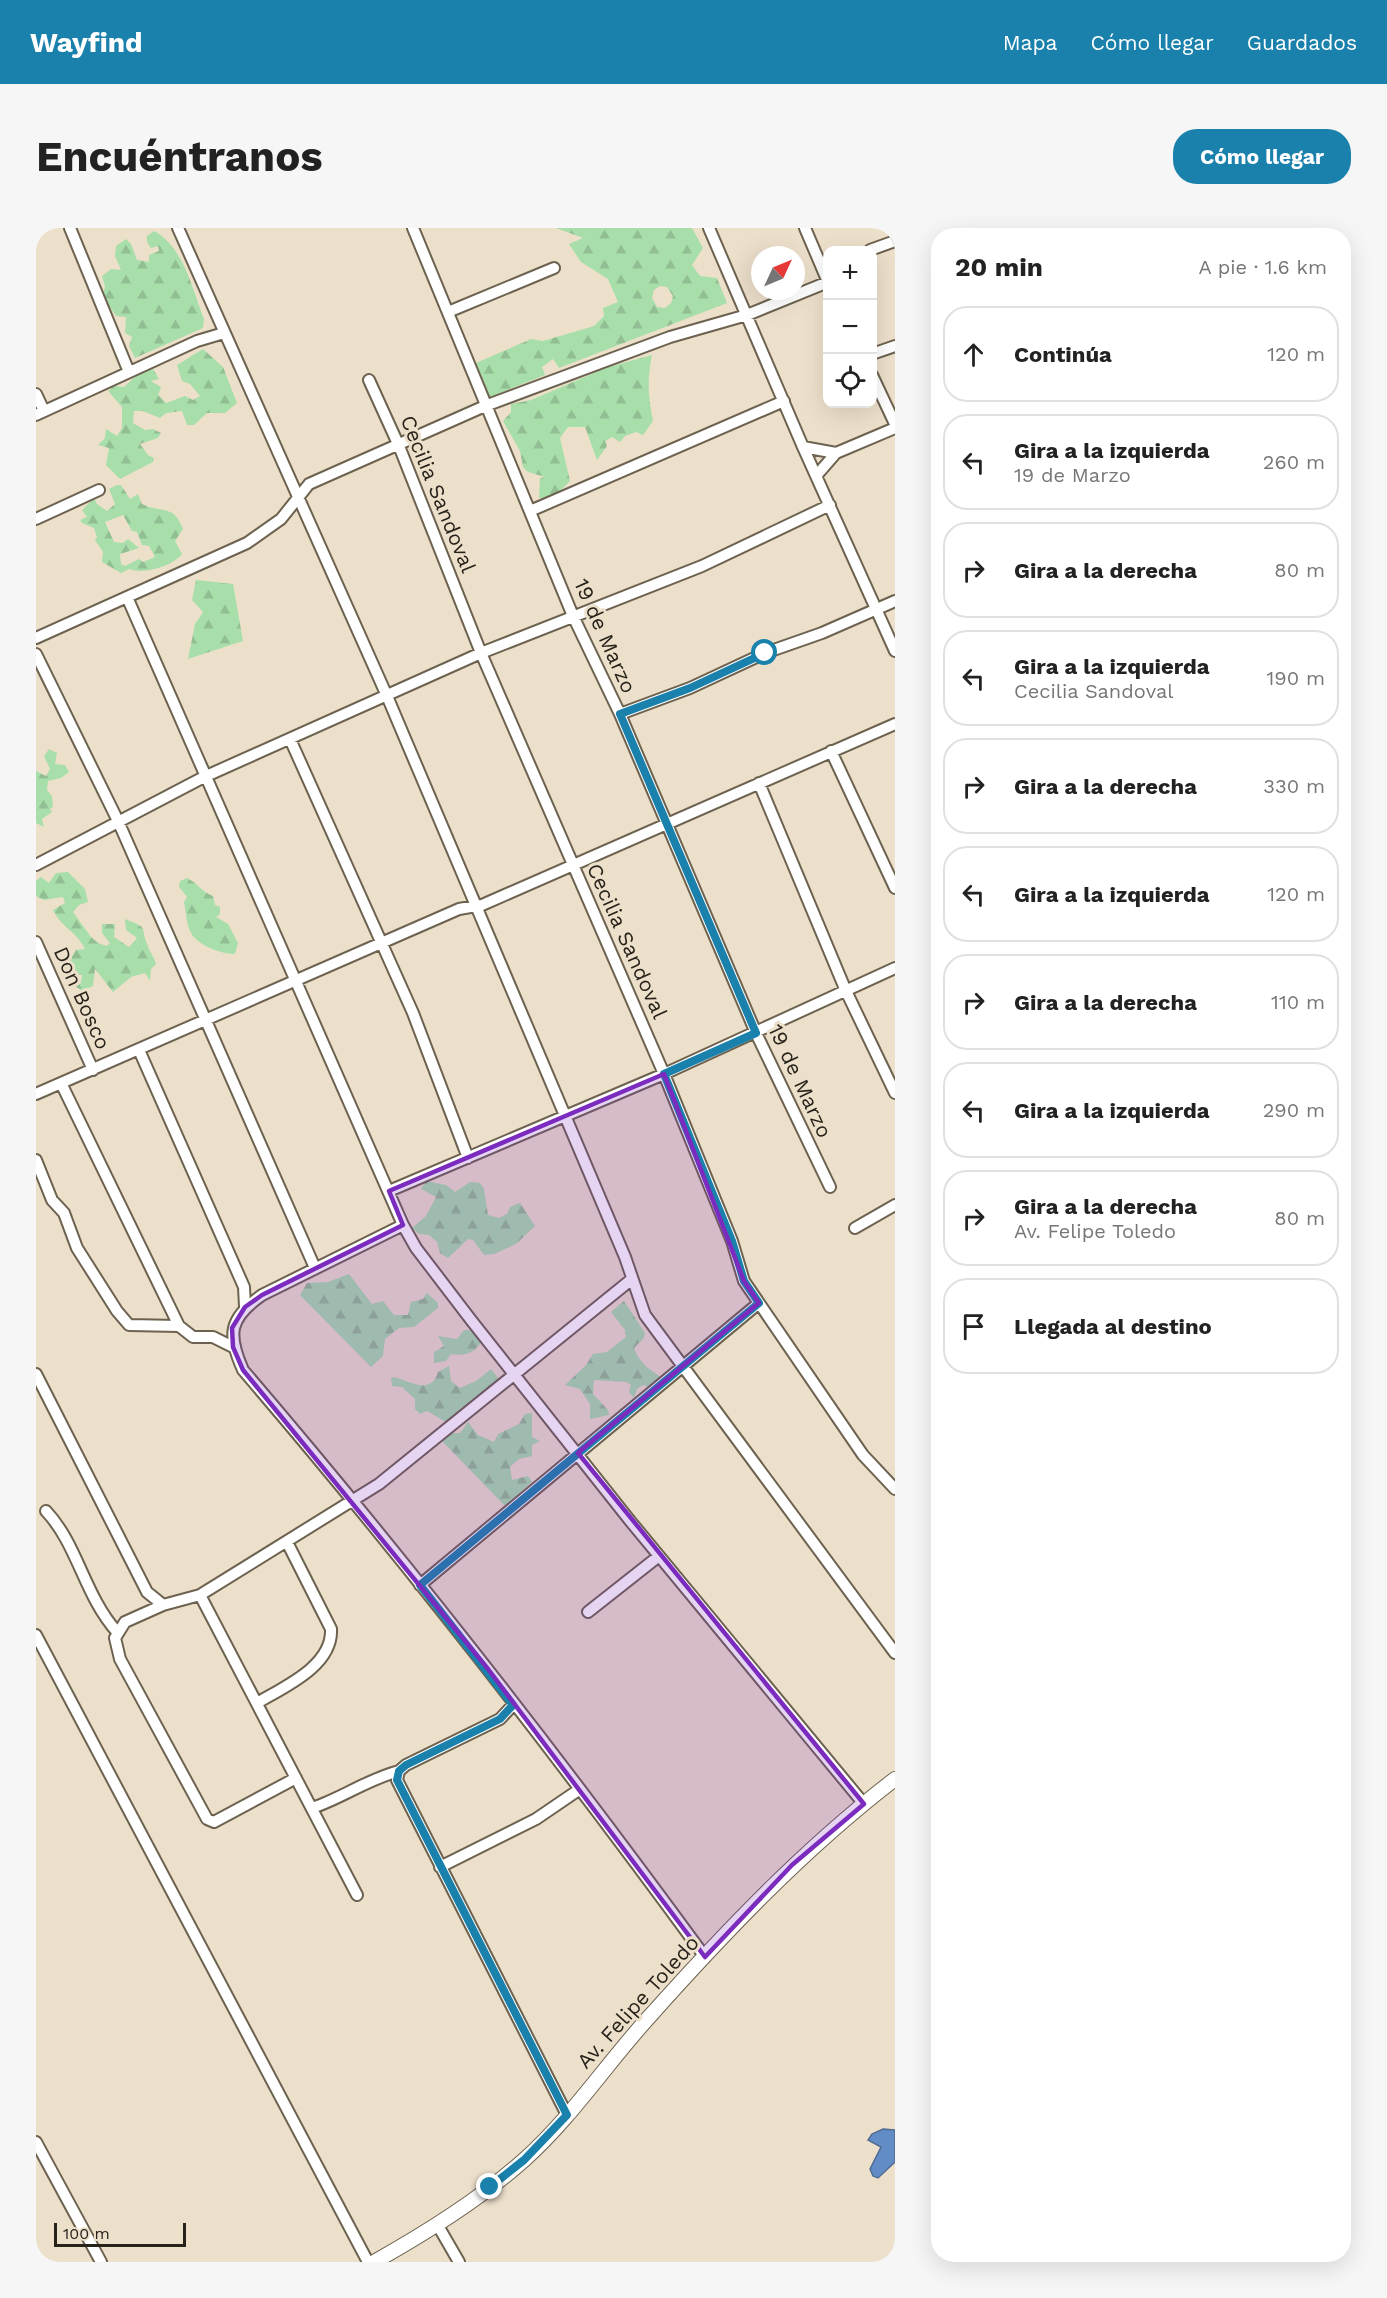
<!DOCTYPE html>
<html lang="es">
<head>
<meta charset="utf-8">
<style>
	:root { --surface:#fff; --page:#f6f6f6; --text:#222; --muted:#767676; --line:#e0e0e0; --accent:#1981ab }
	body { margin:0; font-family:"Work Sans",sans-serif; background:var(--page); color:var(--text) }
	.controls { position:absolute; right:18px; top:18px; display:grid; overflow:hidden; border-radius:12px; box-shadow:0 6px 24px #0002 }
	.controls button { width:54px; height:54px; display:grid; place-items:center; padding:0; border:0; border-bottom:2px solid var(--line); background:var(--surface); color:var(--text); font:30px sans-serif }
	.compass { position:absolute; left:715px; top:18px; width:54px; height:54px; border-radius:50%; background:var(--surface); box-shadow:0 6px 24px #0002; rotate:46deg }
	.scale { position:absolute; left:18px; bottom:15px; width:132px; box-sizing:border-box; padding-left:6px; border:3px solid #27231b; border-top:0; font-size:16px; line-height:21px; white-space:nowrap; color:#27231b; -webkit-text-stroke:4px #ede0cb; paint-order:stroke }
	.stop { position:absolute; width:18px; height:18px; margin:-14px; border:4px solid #1981ab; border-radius:50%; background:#fff }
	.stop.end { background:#1981ab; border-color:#fff; box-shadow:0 2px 6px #0008 }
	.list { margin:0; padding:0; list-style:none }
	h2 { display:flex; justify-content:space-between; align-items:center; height:78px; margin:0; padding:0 24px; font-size:26px }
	h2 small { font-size:20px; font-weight:400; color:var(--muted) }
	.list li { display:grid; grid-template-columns:39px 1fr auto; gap:18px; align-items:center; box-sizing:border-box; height:96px; margin:0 12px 12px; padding:0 12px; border:2px solid var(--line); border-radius:24px }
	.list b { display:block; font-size:22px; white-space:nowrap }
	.list p { margin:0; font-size:20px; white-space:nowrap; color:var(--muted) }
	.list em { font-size:20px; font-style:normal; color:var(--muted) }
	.icon { flex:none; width:33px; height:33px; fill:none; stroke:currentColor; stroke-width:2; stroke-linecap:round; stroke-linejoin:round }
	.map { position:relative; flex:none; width:859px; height:2034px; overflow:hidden; border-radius:24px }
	header { display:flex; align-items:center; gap:36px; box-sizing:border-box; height:84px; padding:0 30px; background:var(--accent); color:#fff }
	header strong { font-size:28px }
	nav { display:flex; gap:33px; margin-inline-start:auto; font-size:21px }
	.intro { display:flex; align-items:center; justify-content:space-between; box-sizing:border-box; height:144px; padding:0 36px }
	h1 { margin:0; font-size:42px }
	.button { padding:15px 27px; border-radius:24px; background:var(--accent); color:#fff; font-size:21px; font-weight:700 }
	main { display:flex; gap:36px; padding:0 36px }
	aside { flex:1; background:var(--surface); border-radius:24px; box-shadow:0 6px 24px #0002 }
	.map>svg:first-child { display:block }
</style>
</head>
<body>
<header>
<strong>Wayfind</strong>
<nav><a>Mapa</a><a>Cómo llegar</a><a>Guardados</a></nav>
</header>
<div class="intro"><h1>Encuéntranos</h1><a class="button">Cómo llegar</a></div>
<main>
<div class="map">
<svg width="859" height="2034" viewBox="0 0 859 2034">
	<defs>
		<pattern id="forest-firs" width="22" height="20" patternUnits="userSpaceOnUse" patternTransform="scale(1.5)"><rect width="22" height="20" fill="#a8deaa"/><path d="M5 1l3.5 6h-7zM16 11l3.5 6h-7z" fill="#91be92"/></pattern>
	</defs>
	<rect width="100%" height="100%" fill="#ede0cb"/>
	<path fill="url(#forest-firs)" fill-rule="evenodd" d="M 520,0 L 656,0 L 667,20 L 656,37 L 664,48 L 681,50 L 691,75 L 523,140 L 517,131 L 506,139 L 509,147 L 454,169 L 440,135 L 495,111 L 507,113 L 558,98 L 568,88 L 567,80 L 582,74 L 572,51 L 545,34 L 533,16 L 547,10 ZM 624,58 L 631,59 L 637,68 L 635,75 L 629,80 L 621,79 L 616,70 L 618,62 Z
		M 118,3 C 148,19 156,61 168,91 L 167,100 L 99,130 L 93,118 L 96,109 L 89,105 L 90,89 L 80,88 L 66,68 L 69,59 L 66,48 L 75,41 L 85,42 L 79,28 L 80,18 L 90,11 L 95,16 L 101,32 L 113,34 L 113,27 L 123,23 L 122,18 L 115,20 L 111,14 L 111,8 Z
		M 167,121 L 187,139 L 201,175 L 189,185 L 171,185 L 158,197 L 151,197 L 146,183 L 130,185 L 124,190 L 107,183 L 98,183 L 97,195 L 109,202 L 117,201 L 125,205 L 122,210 L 104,216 L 112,227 L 118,230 L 117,234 L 84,251 L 70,237 L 73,220 L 62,217 L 69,210 L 70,201 L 81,208 L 86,200 L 86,179 L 72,163 L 78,158 L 88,159 L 103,145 L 117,141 L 123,151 L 115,153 L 125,159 L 122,167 L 130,175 L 149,168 L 157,172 L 164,168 L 154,156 L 146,153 L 141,137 Z
		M 616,127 C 611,150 612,169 617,193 L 607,207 L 600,204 L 589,208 L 584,214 L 576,209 L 569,213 L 571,218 L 561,232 L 549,199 L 532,199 L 524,210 L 534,253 L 524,263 L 508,272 L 503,269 L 504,250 L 509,249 L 492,244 L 487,239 L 484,223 L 467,193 L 475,184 L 475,176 L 495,172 L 572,139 Z
		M 81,257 L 85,257 L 94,271 L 102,266 L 106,276 C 126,286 137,275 147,301 L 139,313 L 146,326 C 137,338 107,347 93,341 L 85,345 L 66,334 L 67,324 L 59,312 L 61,309 L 58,300 L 46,295 L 44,292 L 51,289 L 46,282 L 58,270 L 61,276 L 71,283 L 79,276 L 73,261 ZM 87,287 L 96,303 L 101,304 L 106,317 L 113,318 L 119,329 L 107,334 L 103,331 L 89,338 L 85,336 L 84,326 L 103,320 L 92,311 L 87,315 L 78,314 L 69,294 Z
		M 160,352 L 197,356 L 207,413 L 152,431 L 159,396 L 167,384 L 156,372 Z
		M 13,521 L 21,525 L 19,536 L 29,537 L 33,544 L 25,550 L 12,553 L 11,562 L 16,568 L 17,579 L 14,581 L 16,584 L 6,591 L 8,599 L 0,595 L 0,543 L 10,548 L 14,541 L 8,528 Z
		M 32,644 L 49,661 L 52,674 L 43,677 L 37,684 L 55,709 L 62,715 L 71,718 L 74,715 L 66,705 L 66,696 L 79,696 L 78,709 L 93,719 L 101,710 L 90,702 L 89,691 C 115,701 103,698 112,718 C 114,725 118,728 120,736 L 115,741 L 114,753 L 109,745 L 95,749 L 77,764 L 59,741 L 57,758 L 46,763 L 39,758 L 45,755 L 46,747 L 25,746 L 40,722 L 49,721 C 41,704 25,699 17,682 L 29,675 L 27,669 L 8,672 L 0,668 L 0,653 L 5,649 L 13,655 L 20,645 Z
		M 151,650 C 161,655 166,664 177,668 L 179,677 L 184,679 L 184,686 L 180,689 L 192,696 L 202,715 L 199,726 C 185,726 160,717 154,703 C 150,694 150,683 148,674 L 151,669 L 143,659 L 144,653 Z
		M 390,953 L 410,957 L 419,964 L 434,954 L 444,955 L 448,961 L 452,987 L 463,990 L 471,986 L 474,979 L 484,975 L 499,998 L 480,1016 L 458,1026 L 448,1027 L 437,1012 L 432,1011 L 412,1030 L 404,1025 L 401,1014 L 393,1007 L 383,1006 L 376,1000 L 390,988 L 400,969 L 385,961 Z
		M 313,1046 L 336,1076 L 347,1073 L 358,1087 L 372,1087 L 375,1074 L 387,1071 L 391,1065 L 402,1075 L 402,1080 L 378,1099 L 363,1100 L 349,1111 L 347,1128 L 335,1139 L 264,1067 L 271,1055 L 292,1054 Z
		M 588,1073 L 609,1105 L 608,1110 L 598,1120 C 602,1133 615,1144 627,1150 L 618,1161 L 607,1157 L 601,1161 L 598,1170 L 593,1164 L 595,1157 L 590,1154 L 558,1152 L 557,1166 L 572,1182 L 573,1187 L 554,1191 L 554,1176 L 544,1161 L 529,1157 L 550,1137 L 557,1126 L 571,1124 L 590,1109 L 589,1102 L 575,1084 Z
		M 428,1102 L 436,1102 L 443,1107 L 445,1114 C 438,1126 428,1128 415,1126 L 410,1133 L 398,1135 L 398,1124 L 408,1118 L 402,1108 L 421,1111 Z
		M 413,1138 L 415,1153 L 424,1160 L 440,1153 L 455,1141 L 463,1151 L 410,1194 L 391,1183 L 384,1186 L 379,1181 L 379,1171 L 366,1159 L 356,1158 L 355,1150 L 358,1149 C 374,1153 395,1168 402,1144 Z
		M 496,1185 L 496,1209 L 504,1213 L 496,1217 L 496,1228 L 483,1231 L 474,1239 L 476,1252 L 492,1248 L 496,1254 L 469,1278 L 405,1212 L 414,1205 L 424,1205 L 432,1194 L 442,1207 L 458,1214 L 462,1206 L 483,1196 L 489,1186 Z"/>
	<path fill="#628cc6" stroke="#506c93" stroke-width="1.5" d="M 847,1901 L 859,1902 L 859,1934 L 842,1950 L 837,1948 L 834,1941 L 845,1919 L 832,1912 L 836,1906 Z"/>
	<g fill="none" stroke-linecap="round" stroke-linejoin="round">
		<defs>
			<path id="minor" d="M 34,0 L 93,144
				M 142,0 L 351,468 L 589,1029 L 609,1087 L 859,1425
				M 377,0 L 537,388 L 584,486 L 720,805 L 794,959
				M 673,0 L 767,219 L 859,423
				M 769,0 L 792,54
				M 834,22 L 859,13
				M 412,84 L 518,40
				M 836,126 L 859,118
				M 836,147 L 859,196
				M 333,152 L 363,218 L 445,425 L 628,846 L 696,1013 L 708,1053 L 827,1227 L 859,1261
				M 0,166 L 8,183
				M 0,187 L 161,113 L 188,105
				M 767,219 L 800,225 L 859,200
				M 780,248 L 800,225
				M 494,283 L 748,173
				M 0,291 L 63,262
				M 91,369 L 367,997 L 226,1067 C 193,1090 191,1106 207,1142 C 369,1331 522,1528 669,1729
				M 0,410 L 211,315 L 245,291 L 273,256 L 449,178 L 634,109 L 711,87 L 792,54
				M 0,426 L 82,593 L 279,1040
				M 584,486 L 654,460 L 729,425 L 786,405 L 859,373
				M 254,511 L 377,785 L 432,930
				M 795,523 L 859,660
				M 723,555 L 810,763 L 859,865
				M 0,637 L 168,549 L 445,425 L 666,338 L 794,277
				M 0,714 L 57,842
				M 103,822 L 208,1059 L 209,1079
				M 25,855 L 143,1098
				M 0,866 L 423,681 L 446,677 L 859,496
				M 0,932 L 16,972 L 28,985 L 41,1020 L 81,1083 L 93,1097 L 143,1098 L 157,1109 L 177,1109 L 197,1119
				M 353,963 L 628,846 L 859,740
				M 367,997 L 380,1020 L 435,1092 L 595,1294 L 828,1576
				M 819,1000 L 859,977
				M 0,1146 L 111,1364 L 127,1377
				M 10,1283 C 42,1317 48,1367 81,1404
				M 384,1357 L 723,1075
				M 164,1367 L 321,1667
				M 552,1384 L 623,1328
				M 0,1407 L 332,2034
				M 221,1475 C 248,1459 297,1438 295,1401 L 251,1314
				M 477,1477 L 464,1491 L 370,1537 L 363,1543 L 361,1552 L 531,1887
				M 260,1550 L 178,1594 L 171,1591 L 84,1431 L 79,1410 L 89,1394 L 127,1377 L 164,1367 L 343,1256 L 596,1051
				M 276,1580 C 306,1570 332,1551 363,1543
				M 404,1639 L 500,1591 L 544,1561
				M 0,1914 L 65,2034
				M 401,1996 L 423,2034"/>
			<path id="major" d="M 338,2034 C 390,2005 443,1972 488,1932 C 536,1889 571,1835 614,1788 C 690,1703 768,1621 859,1551"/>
		</defs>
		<use href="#minor" stroke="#6c624f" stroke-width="14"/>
		<use href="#major" stroke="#6c624f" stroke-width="16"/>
		<use href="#minor" stroke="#fff" stroke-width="10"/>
		<use href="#major" stroke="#fff" stroke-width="14"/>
	</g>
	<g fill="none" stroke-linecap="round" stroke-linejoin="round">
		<path stroke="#1981ab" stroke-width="8" d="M 454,1959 L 488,1932 L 531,1887 L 361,1552 L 363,1543 L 370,1537 L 464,1491 L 477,1477 L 384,1357 L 723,1075 L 708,1053 L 696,1013 L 628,846 L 720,805 L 584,486 L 654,460 L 729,425"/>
	</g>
	<path fill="#7b2cbf" fill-opacity="0.2" stroke="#7b2cbf" stroke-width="4.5" stroke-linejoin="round" d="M 628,846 L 708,1053 L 723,1075 L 542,1225 L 828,1576 L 756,1637 L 669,1729 L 452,1441 L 207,1142 L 197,1119 L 196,1100 L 209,1079 L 226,1067 L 367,997 L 353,963 Z"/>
	<g text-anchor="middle" stroke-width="6" stroke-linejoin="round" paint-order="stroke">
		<g font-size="21" fill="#27231b" stroke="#ede0cb">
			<text transform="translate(402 266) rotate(68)" y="7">Cecilia Sandoval</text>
			<text transform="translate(569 408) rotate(66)" y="7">19 de Marzo</text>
			<text transform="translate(591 713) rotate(66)" y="7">Cecilia Sandoval</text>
			<text transform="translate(46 770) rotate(66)" y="7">Don Bosco</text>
			<text transform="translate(764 853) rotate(65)" y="7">19 de Marzo</text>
			<text transform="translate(602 1774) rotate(-48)" y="7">Av. Felipe Toledo</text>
		</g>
	</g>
</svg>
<div class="controls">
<button>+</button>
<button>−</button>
<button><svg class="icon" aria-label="locate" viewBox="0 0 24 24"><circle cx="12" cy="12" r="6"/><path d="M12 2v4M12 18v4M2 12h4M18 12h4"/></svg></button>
</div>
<svg class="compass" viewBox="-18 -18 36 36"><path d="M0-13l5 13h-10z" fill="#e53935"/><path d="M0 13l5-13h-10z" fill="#767676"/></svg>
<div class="scale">100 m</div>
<div class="stop" style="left:729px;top:425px"></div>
<div class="stop end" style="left:454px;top:1959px"></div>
</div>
<aside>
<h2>20 min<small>A pie · 1.6 km</small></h2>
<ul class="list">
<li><svg class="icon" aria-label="ahead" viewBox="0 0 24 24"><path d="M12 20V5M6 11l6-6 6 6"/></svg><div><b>Continúa</b></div><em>120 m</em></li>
<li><svg class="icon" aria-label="left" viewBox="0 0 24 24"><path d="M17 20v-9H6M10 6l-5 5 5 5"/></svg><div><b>Gira a la izquierda</b><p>19 de Marzo</p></div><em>260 m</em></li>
<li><svg class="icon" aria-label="right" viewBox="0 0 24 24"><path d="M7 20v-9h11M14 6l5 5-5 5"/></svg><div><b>Gira a la derecha</b></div><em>80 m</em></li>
<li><svg class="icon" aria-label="left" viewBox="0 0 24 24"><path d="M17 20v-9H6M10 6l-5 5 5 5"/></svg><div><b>Gira a la izquierda</b><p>Cecilia Sandoval</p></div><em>190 m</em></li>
<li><svg class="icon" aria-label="right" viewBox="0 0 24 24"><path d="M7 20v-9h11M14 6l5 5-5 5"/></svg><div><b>Gira a la derecha</b></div><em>330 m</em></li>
<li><svg class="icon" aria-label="left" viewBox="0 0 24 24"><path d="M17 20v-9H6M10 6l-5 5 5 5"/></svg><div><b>Gira a la izquierda</b></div><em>120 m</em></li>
<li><svg class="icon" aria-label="right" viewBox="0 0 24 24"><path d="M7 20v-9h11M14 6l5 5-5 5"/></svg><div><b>Gira a la derecha</b></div><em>110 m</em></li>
<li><svg class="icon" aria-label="left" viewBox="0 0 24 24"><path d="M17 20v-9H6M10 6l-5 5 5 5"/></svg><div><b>Gira a la izquierda</b></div><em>290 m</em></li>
<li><svg class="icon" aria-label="right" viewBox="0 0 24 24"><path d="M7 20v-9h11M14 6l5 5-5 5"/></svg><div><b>Gira a la derecha</b><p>Av. Felipe Toledo</p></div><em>80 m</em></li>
<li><svg class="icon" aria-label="arrive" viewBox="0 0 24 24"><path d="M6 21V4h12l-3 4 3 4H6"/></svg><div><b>Llegada al destino</b></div></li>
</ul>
</aside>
</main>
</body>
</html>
